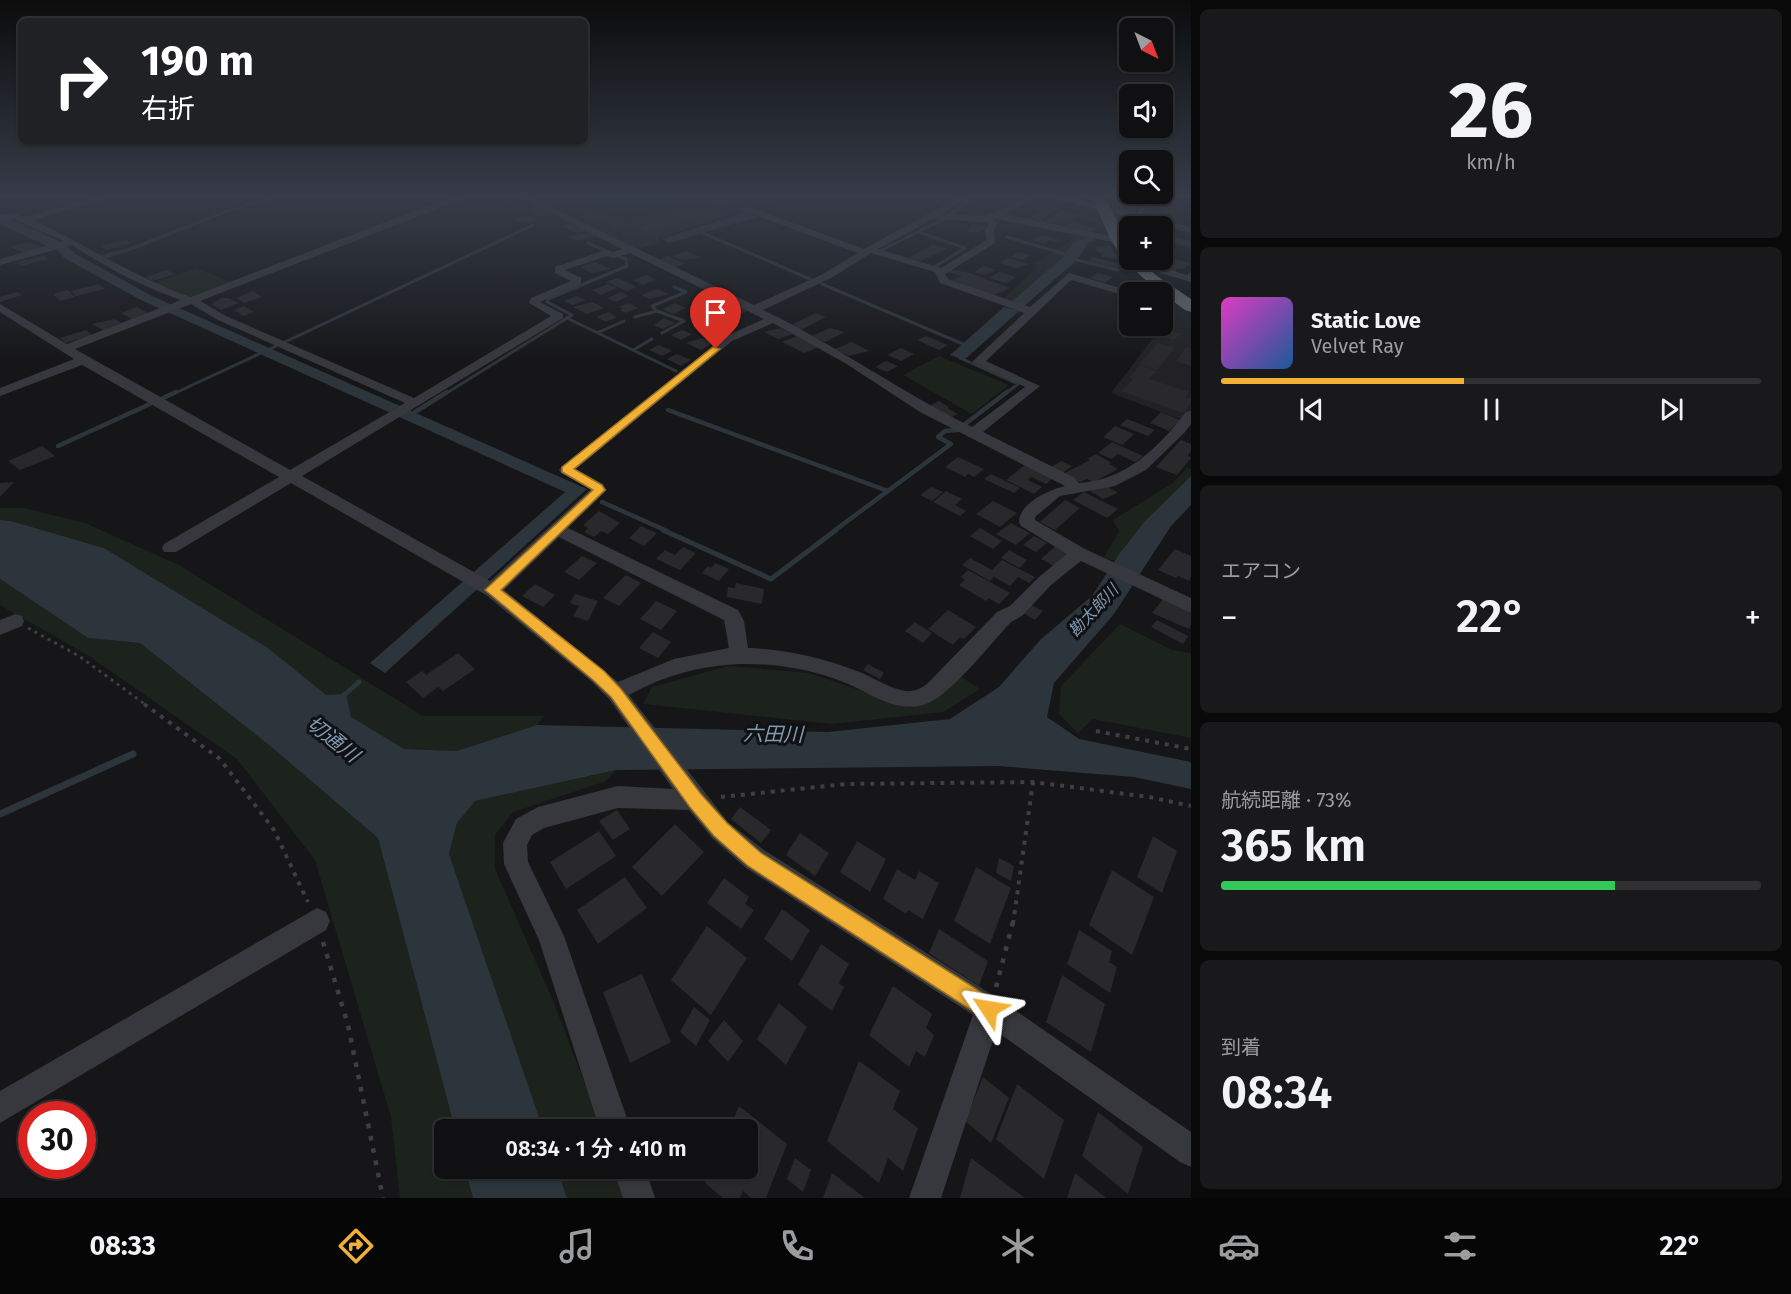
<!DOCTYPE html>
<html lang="ja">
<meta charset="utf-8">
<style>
body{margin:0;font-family:"Fira Sans","Noto Sans JP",sans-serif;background:#19191b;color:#f1f3f6;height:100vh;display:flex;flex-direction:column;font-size:22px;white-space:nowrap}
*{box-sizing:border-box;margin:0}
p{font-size:20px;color:#9c9d9f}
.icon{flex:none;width:33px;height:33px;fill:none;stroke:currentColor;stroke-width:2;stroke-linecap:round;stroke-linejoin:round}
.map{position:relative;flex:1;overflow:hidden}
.panel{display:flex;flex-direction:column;gap:9px;padding:9px;background:#09090a;width:600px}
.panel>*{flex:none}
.guide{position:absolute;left:18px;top:18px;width:570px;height:126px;border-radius:9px;box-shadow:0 2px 4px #0004,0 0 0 2px #303032;background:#202124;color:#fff;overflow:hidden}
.needle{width:39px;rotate:138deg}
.buttons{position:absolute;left:1119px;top:18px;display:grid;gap:12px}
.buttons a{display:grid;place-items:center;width:54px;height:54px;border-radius:9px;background:#101012;box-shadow:0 2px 4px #0004,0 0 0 2px #303032;font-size:30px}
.speed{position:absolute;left:18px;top:1101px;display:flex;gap:12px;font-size:30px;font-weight:700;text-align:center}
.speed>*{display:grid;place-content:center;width:78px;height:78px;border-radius:50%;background:#101012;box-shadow:0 2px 4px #0004,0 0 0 2px #303032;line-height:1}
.speed .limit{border:9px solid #d22;background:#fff;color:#111}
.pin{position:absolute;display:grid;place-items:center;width:51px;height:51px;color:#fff;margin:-62px -26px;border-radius:50% 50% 50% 0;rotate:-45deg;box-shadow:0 0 6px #0007}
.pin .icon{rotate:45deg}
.me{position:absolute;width:66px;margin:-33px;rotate:303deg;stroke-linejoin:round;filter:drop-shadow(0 0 4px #0008)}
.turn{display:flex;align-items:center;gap:21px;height:126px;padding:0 24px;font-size:27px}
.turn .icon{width:78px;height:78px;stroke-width:2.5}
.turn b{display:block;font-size:42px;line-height:51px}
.big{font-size:45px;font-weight:600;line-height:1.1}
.panel .card{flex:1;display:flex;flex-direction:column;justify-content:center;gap:9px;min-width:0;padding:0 21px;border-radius:9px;background:#19191b}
.panel .dial{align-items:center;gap:0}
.dial b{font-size:78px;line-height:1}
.song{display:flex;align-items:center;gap:18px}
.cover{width:72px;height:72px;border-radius:9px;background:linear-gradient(135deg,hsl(310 70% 55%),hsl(210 70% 35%))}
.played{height:6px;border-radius:3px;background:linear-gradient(90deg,#f2b134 45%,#303032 45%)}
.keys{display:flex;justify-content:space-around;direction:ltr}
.heat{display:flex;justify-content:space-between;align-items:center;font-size:33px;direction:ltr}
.charge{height:9px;border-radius:4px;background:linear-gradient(90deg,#34c759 73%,#303032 0)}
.trip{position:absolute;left:434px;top:1119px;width:324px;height:60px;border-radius:9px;background:#101012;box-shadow:0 2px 4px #0004,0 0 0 2px #303032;font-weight:600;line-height:60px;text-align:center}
.tab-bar{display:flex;height:96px;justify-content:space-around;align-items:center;background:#060607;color:#9c9d9f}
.tab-bar .icon{width:42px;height:42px}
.tab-bar .selected{color:#f2b134}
.tab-bar b{font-size:27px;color:#f1f3f6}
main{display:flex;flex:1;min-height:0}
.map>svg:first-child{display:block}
.built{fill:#222225}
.green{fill:#1c231d}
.water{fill:#2c353c}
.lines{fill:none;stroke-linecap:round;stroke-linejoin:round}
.stream-far3{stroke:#2c353c;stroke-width:3}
.stream-far2{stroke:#2c353c;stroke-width:4.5}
.stream-far1{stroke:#2c353c;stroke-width:5}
.stream{stroke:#2c353c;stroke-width:7}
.building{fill:#29292c}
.path-far2{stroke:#3d3f44;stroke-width:3;stroke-dasharray:3 4.5;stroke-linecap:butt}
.path-far1{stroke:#3d3f44;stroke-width:4;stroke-dasharray:4 6;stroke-linecap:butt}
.path{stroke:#3d3f44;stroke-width:4.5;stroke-dasharray:4.5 8;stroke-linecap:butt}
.minor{fill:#37383d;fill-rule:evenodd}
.major{fill:#53555c;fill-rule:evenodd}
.highway{fill:#63666e;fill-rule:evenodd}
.route{fill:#f2b134;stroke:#9d7322;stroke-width:1.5}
.labels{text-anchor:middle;stroke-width:6;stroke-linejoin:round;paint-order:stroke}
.water-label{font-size:16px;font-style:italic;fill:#7f9bb3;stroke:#111113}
.near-water-label{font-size:20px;font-style:italic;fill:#7f9bb3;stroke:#111113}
</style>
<main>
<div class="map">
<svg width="1191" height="1198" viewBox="0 0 1191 1198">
<rect width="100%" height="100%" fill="#161618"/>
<path class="built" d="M560,196H789L659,238L661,242L638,249L542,203Z
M1174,301L1191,313V423L1111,393L1154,337L1134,330L1139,326H1162L1163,306Z"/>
<path class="green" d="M570,196H709L627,224L566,198Z
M562,208L582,211L581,217C592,222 597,217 612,224L610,228L628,235V238L619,240L556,210Z
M1068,230L1093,236L1074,242L1062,258L1010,303L1001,301L1035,269V263L1074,238Z
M196,268L232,282L190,298L155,283Z
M939,356L1009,385L972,414L903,375Z
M1187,468L1191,469V476L1145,521L1115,561L1104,558L1119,531L1113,520L1173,483Z
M0,508H24L85,523L179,565L423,716H544L537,725L457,751L404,749L350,717L268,648L104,548L11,521L0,520Z
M0,579L88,638L140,643L269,745L378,838L455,1129L444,1130V1168L465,1169L473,1198H400L391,1117L315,860L237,759L86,654L0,605Z
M1120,624L1172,650L1191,653V738L1093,719L1078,733L1059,714L1061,686Z
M728,666L809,673L912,708L960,676L980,689L943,712L832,724L643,704L652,687Z
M616,770L606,781L513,812L495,835V869L554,1003L602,1129H543L449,854L457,823L474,801Z
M557,1169H618L629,1198H567Z"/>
<path class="water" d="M275,196H284L228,212L133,250L106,258L102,255L128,248L227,210Z
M746,212L757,217L669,243L662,239Z
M0,214L61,242L59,244L67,247L76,254L152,296L587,489L385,673L370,663L565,492L141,300L64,258L54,246H47L0,224Z
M1084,236L1093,237L1096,241L1088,243L1077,260L1023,307L1010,303L1062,258L1074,242L1084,239Z
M1004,307L1019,311L964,360L950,355Z
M1191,476V505L1171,526L1114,614L1054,683L1047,717L1079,739L1191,762V789L1134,777L999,766L616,770L475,801L457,823L449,854L543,1129H455L378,838L269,745L140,643L88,638L0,579V520L11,521L104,548L268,648L326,695L346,694L351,717L404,749L457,751L537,725L828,732L950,719L999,687L1041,639L1092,596L1120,553L1145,521Z
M465,1169H557L567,1198H473Z"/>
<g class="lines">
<path class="stream-far3" d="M1139,213L1158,196
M948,216L969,201
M918,232L965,248L936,266
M703,233L810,279
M1007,237L1065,254
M588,243L611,253
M882,250L944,219
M1077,260L1118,270
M1189,275L1191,273
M822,284L963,344
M635,317L657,311
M567,318L676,371
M599,332L624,321
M662,333L684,321L657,311L652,306L686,292L674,287
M285,342L533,225
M633,350L652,339
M960,358L1018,384L1005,394
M173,394L276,346
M445,394L572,315L547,302L548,299L627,266L626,259L620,257"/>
<path class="stream-far2" d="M163,398L176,392
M668,410L888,491
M415,412L447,392
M965,424L1007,392
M58,446L150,404
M602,502L667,531
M834,531L951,444L938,437L945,431L957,430"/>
<path class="stream-far1" d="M663,530L771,579L836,530
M342,697L359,682"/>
<path class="stream" d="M0,814L133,754"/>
</g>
<path class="building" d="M732,196H741L737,198L744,200L729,206L734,207H725L705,213L713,216L707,218L700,215L676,224L681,225L677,227L671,225L649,233L637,228Z
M1130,197L1144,201L1132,210L1119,205Z
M1046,204L1060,207L1041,221L1032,218H1034L1031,217L1033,215H1031L1045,211L1037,209Z
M538,206L549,212L538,215L525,208Z
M1061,210L1098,219L1096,222L1075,217L1066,224L1044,222Z
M527,215L540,220L523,224L513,219Z
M1071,221L1082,224L1080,225L1098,229L1088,232L1065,226Z
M570,223L586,230L577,233L561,226Z
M973,224L986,227L977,233L966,231Z
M590,233L596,236L577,241L567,236Z
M1042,235L1061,240L1057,242L1049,240L1044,243L1032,240Z
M1162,235L1191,241V247L1162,241Z
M126,240L132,243L107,250L100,246Z
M28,242L45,249L27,254L10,247Z
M933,244L948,249L920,261L909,258Z
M1104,245L1110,246L1119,259L1102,257L1101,254L1104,253L1097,252L1095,246L1104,247Z
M686,251L701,258L682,260L672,256Z
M1018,252L1031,255L1023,260L1010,257Z
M44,256L48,259L22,266L17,262Z
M668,256L685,264L675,267L658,260Z
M1093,257L1122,264L1118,268L1089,261Z
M1008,258L1030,264L1016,268L999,263Z
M1173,259L1191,263V264L1182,269L1177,268L1176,272L1158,267Z
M595,262L611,269L592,273L580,267Z
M984,266L995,270L986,275L974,272Z
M950,269L970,273L1010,288L992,296L952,280L962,276L946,272Z
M167,270L175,274L153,281L145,277Z
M999,272L1016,277L1006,283L989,278Z
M1098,273L1113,277L1105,283L1090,278Z
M646,275L656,280L643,285L633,280Z
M617,278L637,287L627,291L606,282Z
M99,284L104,289L76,296L71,291Z
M608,284L617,288L601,295L592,290Z
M657,289L669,294L649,299L641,295Z
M67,290L75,297L60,301L53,294Z
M253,291L262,297L244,303L236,298Z
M17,292L22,295L0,302V297Z
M621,292L629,296L616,302L607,298Z
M577,296L586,300L573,305L564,301Z
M222,298H229L239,303L221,310L211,304Z
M592,302L604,308L587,314L573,307Z
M629,303L638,308L626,313L620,310L622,309L619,307Z
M675,303L686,308L673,314L662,309Z
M733,303L748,311L739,314L725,307Z
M244,306L254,312L243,316L234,310Z
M137,307L148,313L132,319L121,313Z
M711,308L720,312L706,318L697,314Z
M608,312L617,317L606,322L596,317Z
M816,313L826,317L801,330L791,325Z
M664,318L675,323L663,329L654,325Z
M114,319L122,323L103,330L92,324Z
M1160,327L1181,334L1173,340L1152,333Z
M780,328L793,334L778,339L764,332Z
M830,328L845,332L825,342L812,336Z
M86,330L92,335L66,343L60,338Z
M682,330L692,334L681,340L671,335Z
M797,336L819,347L804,353L782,342Z
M926,336L948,345L939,350L917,340Z
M702,338L713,343L701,350L686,343Z
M852,342L869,351L849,356L835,349Z
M1158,343L1175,348L1157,370L1139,364Z
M659,345L672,351L662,356L649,350Z
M1187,346L1191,348V366L1176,361Z
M901,348L914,354L901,361L887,355Z
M677,354L691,360L681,366L667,359Z
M886,361L898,366L887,372L875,367Z
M1140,365L1157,371L1149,379L1189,392L1185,397L1191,399V403L1183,413L1121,391L1133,379L1129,377Z
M939,401L949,407L947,408L958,414L952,417L929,406Z
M1161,412L1180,420L1169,431L1150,423Z
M1127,419L1155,430L1148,436L1120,425Z
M1115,426L1134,434L1122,445L1103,437Z
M1181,440L1191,444V451L1188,455L1191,458L1177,475L1156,467Z
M1112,442L1143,456L1135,462L1118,454L1112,459L1098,453Z
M42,446L55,456L20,470L8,461Z
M1096,454L1112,463L1109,464L1118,469L1094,482L1087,479L1080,482L1065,473L1090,460L1087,459Z
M958,457L984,469L974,477L968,474L965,477L945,467Z
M1061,461L1072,466L1061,474L1050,468Z
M1025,465L1053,478L1046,484L1031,477L1028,480L1042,487L1034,494L1006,480Z
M991,474L1020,488L1014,493L984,479Z
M14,482L0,497V483Z
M1105,485L1118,493L1103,499L1090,491Z
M931,487L943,492L932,501L920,495Z
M946,491L962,499L955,505L966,511L960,516L933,502Z
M1084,492L1118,509L1107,518L1073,500Z
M1065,500L1080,508L1055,530L1040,522Z
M993,501L1017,513L1000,527L976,514Z
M599,511L620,523L608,534L601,531L594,537L584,532L588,528L583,525Z
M1011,523L1030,533L1016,545L996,534Z
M641,526L657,533L644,546L629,538Z
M980,528L1002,541L993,549L970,536Z
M1034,536L1047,543L1036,552L1023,545Z
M1057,545L1071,552L1056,567L1041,559Z
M683,547L696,553L680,570L656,559L665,550L675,555Z
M1175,549L1191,556V577L1189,581L1178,576L1176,578L1158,570Z
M1009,550L1027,560L1020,568L1001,558Z
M582,556L597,563L579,580L564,572Z
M970,558L992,570L1002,560L1035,577L1029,583L1018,577L1010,586L994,577L990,581L962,565Z
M715,563L729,569L719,581L702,573L708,566L711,568Z
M968,570L1010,593L999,604L988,598L986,601L959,585L965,580L961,577Z
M626,575L641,583L619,606L603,598Z
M736,583L764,589L762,604L727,597L728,587L735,588Z
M535,584L555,595L543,607L522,596Z
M575,594L598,601L588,621L573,616L579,606L570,603Z
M1163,599L1191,613V625L1189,629L1152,613Z
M656,601L677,611L661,630L640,619Z
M1031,605L1043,611L1035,620L1023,613Z
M948,610L976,627L964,639L960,637L953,645L928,629Z
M1157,620L1188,636L1183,644L1151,627Z
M915,622L932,633L923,643L905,631Z
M653,632L671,642L658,658L639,648Z
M458,653L475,669L443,691L438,687L423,698L406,682L422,671L426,675Z
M868,664L884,673L880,679L863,670Z
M740,807L771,830L761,843L731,819Z
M617,810L630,829L613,840L599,821Z
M675,824L704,852L662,896L632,867Z
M599,831L616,856L566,889L550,862Z
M800,833L829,853L815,876L786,855Z
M1153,836L1177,851L1162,893L1137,877Z
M857,841L886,859L870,892L840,872Z
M999,858L1014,866L1011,881L996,873Z
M976,867L1011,888L990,944L954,921Z
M897,869L915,880L919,871L939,883L923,919L908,910L906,914L883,899Z
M1112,870L1154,897L1132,955L1089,925Z
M625,877L647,908L598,944L577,910Z
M724,878L749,897L745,904L754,910L741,929L707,903Z
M782,909L810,930L792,961L764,939Z
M707,926L747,958L711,1015L671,980Z
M939,929L988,961L979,986L929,953Z
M1079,930L1112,951L1109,962L1117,967L1110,993L1067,964Z
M821,944L849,964L839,983L844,987L832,1011L798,985Z
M642,974L671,1042L630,1063L603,992Z
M1062,975L1105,1004L1091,1052L1046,1022Z
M893,986L932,1014L926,1028L934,1035L925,1057L916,1051L909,1067L869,1035Z
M779,1003L807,1027L786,1065L757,1039Z
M694,1007L710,1020L696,1046L680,1032Z
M724,1020L743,1041L728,1062L708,1041Z
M859,1061L900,1091L893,1109L918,1128L903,1171L888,1158L879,1183L827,1141Z
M983,1077L1009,1098L991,1143L965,1121Z
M1017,1084L1064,1120L1044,1179L996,1139Z
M739,1106L787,1144L766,1198H751L743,1191L740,1198H723L705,1183L711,1168H747V1130H729Z
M1098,1112L1143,1147L1128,1194L1082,1156Z
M795,1158L811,1170L803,1192L787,1179Z
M971,1158L1025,1198H960Z
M832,1173L865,1198H823Z
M1075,1173L1106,1198H1067Z"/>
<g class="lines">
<path class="path-far2" d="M28,628L79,656L146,705"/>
<path class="path-far1" d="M144,704L220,759L274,830L308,902
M1096,731L1191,749
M721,797L846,784L1033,782L1149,797L1191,806
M1013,924L1033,782"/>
<path class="path" d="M323,942L348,1025L383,1198
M996,987L1013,922"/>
<path class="minor" d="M99,196H114L33,220C86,245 136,278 191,297L435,203L457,196H471L200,301L226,316L414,398L551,316L529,303L531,298L571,281L555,273V267L603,251L613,252L622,249L517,196H528L754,305L823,274L858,253L744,211L743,209L747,206L864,249L961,196H972L941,214L985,216L1029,196H1041L1004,214L1121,238V242L1118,243L996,219H993L998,223L994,230L995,243L945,274L948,279L1030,307L1069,273L1134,292H1130V297L1071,280L986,361L1040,386L983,432L1075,478L1079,483C1126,480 1158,448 1186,412L1191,411V424L1185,432L1146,470L1115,486L1060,496L1035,517V520L1085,549L1191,598V613L1081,561L1051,585L1022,616L1011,622C991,643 951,695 926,704C896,715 868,691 841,681C770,655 695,658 629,695L728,822L764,850L999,999L1191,1132V1167L1180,1162L996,1031L941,1198H909L973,1015L746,868L712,838L689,810L618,808L544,828L532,835L527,845L528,862L564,936L631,1130H600L539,940L504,864L503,843L516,819L538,807L618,786L673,789L609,699L592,682L486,595L291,483L176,552H164L162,548L164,544L279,477L82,365L0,396V388L74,359L0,312V304L67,344L181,300C143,287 105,267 72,245L0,265V259L64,241L13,219L0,222V216L13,213L25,217ZM933,219L983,222L989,224L985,230L987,240L941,268L878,249ZM630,253L764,319L724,337L561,467L559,470L561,473L591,489L490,581L302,476L563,318V314L540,302L581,284V278L565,270L607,256L614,258ZM871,253L935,272L940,283L1024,313L972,362L1025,387L972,427C900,392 835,344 763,310L831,278ZM191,304L218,320L405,403L290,470L75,349ZM773,323L845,363L920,412L1065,486C1049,490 1019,503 1019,522L1021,526L1067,554L1039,577L1010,606L997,612L927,684C920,689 914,692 905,691C888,688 873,677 857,671C823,658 785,649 748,648L744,621L738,610L568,528L607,490L603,484L576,469L732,341ZM559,537L724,620L729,648L674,659L618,682L504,590Z
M1101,206L1191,227V233L1101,210Z
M1135,260L1191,276V282L1132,265L1130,263Z
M1175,294L1179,295V299L1162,302V296Z
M15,614L22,616L24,621L22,626L0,635V620Z
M317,908L326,912L330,921L326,930L0,1123V1091Z
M613,1168H645L655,1198H623Z"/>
<path class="major" d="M1044,196H1065L1109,208L1104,211Z"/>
<path class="highway" d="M1092,196H1104L1130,246V260H1140L1157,276L1191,299V312L1185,310C1158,290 1129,271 1111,240C1104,226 1098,211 1092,196Z"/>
</g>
<linearGradient id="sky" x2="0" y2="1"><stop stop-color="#0c0c0d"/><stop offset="0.54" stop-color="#363c48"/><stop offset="1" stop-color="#363c48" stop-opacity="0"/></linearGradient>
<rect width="1191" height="364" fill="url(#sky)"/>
<path class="route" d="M713,347L720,349L574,469L602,485L605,490L501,590L604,671L621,689L701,794L727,823L761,853L997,1002L1000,1009L997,1017L989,1020L982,1017L748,866L714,836L689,806L611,697L593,680L485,590L593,490L562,472V467Z"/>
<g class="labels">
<g class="water-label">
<text transform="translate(1093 610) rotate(-47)" y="6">勘太郎川</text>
</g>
<g class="near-water-label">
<text transform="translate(773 734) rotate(1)" y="7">六田川</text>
<text transform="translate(333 739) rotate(38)" y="7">切通川</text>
</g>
</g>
</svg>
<div class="buttons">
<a><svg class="needle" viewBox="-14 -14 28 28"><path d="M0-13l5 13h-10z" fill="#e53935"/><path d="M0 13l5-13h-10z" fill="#9c9d9f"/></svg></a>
<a><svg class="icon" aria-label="sound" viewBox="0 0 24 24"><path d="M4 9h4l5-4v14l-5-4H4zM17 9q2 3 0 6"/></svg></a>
<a><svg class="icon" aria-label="search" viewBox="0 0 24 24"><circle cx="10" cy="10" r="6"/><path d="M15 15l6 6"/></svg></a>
<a>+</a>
<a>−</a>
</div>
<div class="speed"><div class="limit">30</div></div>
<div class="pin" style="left:716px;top:349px;background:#d93025"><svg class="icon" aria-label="arrive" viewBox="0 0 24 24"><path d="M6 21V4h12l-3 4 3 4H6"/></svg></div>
<svg class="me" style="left:989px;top:1009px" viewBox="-20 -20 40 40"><path d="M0-17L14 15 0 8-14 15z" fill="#f2b134" stroke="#fff" stroke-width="4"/></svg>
<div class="trip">08:34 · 1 分 · 410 m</div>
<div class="guide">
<div class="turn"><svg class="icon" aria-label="right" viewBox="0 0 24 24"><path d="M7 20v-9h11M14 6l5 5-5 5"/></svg><div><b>190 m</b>右折</div></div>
</div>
</div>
<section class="panel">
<div class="card dial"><b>26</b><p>km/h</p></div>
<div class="card">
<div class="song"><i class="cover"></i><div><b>Static Love</b><p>Velvet Ray</p></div></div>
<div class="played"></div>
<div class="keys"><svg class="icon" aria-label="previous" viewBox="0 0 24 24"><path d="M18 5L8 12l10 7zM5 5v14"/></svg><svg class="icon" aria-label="pause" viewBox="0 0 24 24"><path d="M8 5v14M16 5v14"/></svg><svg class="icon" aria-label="next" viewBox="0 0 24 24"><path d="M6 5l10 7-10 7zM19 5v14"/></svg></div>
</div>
<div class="card"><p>エアコン</p>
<div class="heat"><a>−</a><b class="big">22°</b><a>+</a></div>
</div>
<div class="card"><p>航続距離 · 73%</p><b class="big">365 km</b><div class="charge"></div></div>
<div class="card"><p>到着</p><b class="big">08:34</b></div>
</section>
</main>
<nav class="tab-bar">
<b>08:33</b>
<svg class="icon selected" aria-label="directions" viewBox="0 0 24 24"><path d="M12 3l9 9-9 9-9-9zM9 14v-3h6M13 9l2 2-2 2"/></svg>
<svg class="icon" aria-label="music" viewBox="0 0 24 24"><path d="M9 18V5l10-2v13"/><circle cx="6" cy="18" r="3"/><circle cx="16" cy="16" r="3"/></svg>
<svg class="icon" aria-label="phone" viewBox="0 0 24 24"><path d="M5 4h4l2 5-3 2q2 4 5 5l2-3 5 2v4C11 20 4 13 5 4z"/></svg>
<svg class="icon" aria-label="climate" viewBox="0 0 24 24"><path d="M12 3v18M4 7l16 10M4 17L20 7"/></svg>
<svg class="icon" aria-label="car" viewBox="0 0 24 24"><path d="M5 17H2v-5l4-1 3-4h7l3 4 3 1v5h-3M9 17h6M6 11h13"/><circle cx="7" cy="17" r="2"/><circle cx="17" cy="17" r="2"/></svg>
<svg class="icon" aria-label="filters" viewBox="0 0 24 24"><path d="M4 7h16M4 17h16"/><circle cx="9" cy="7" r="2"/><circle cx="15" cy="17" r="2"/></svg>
<b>22°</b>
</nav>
